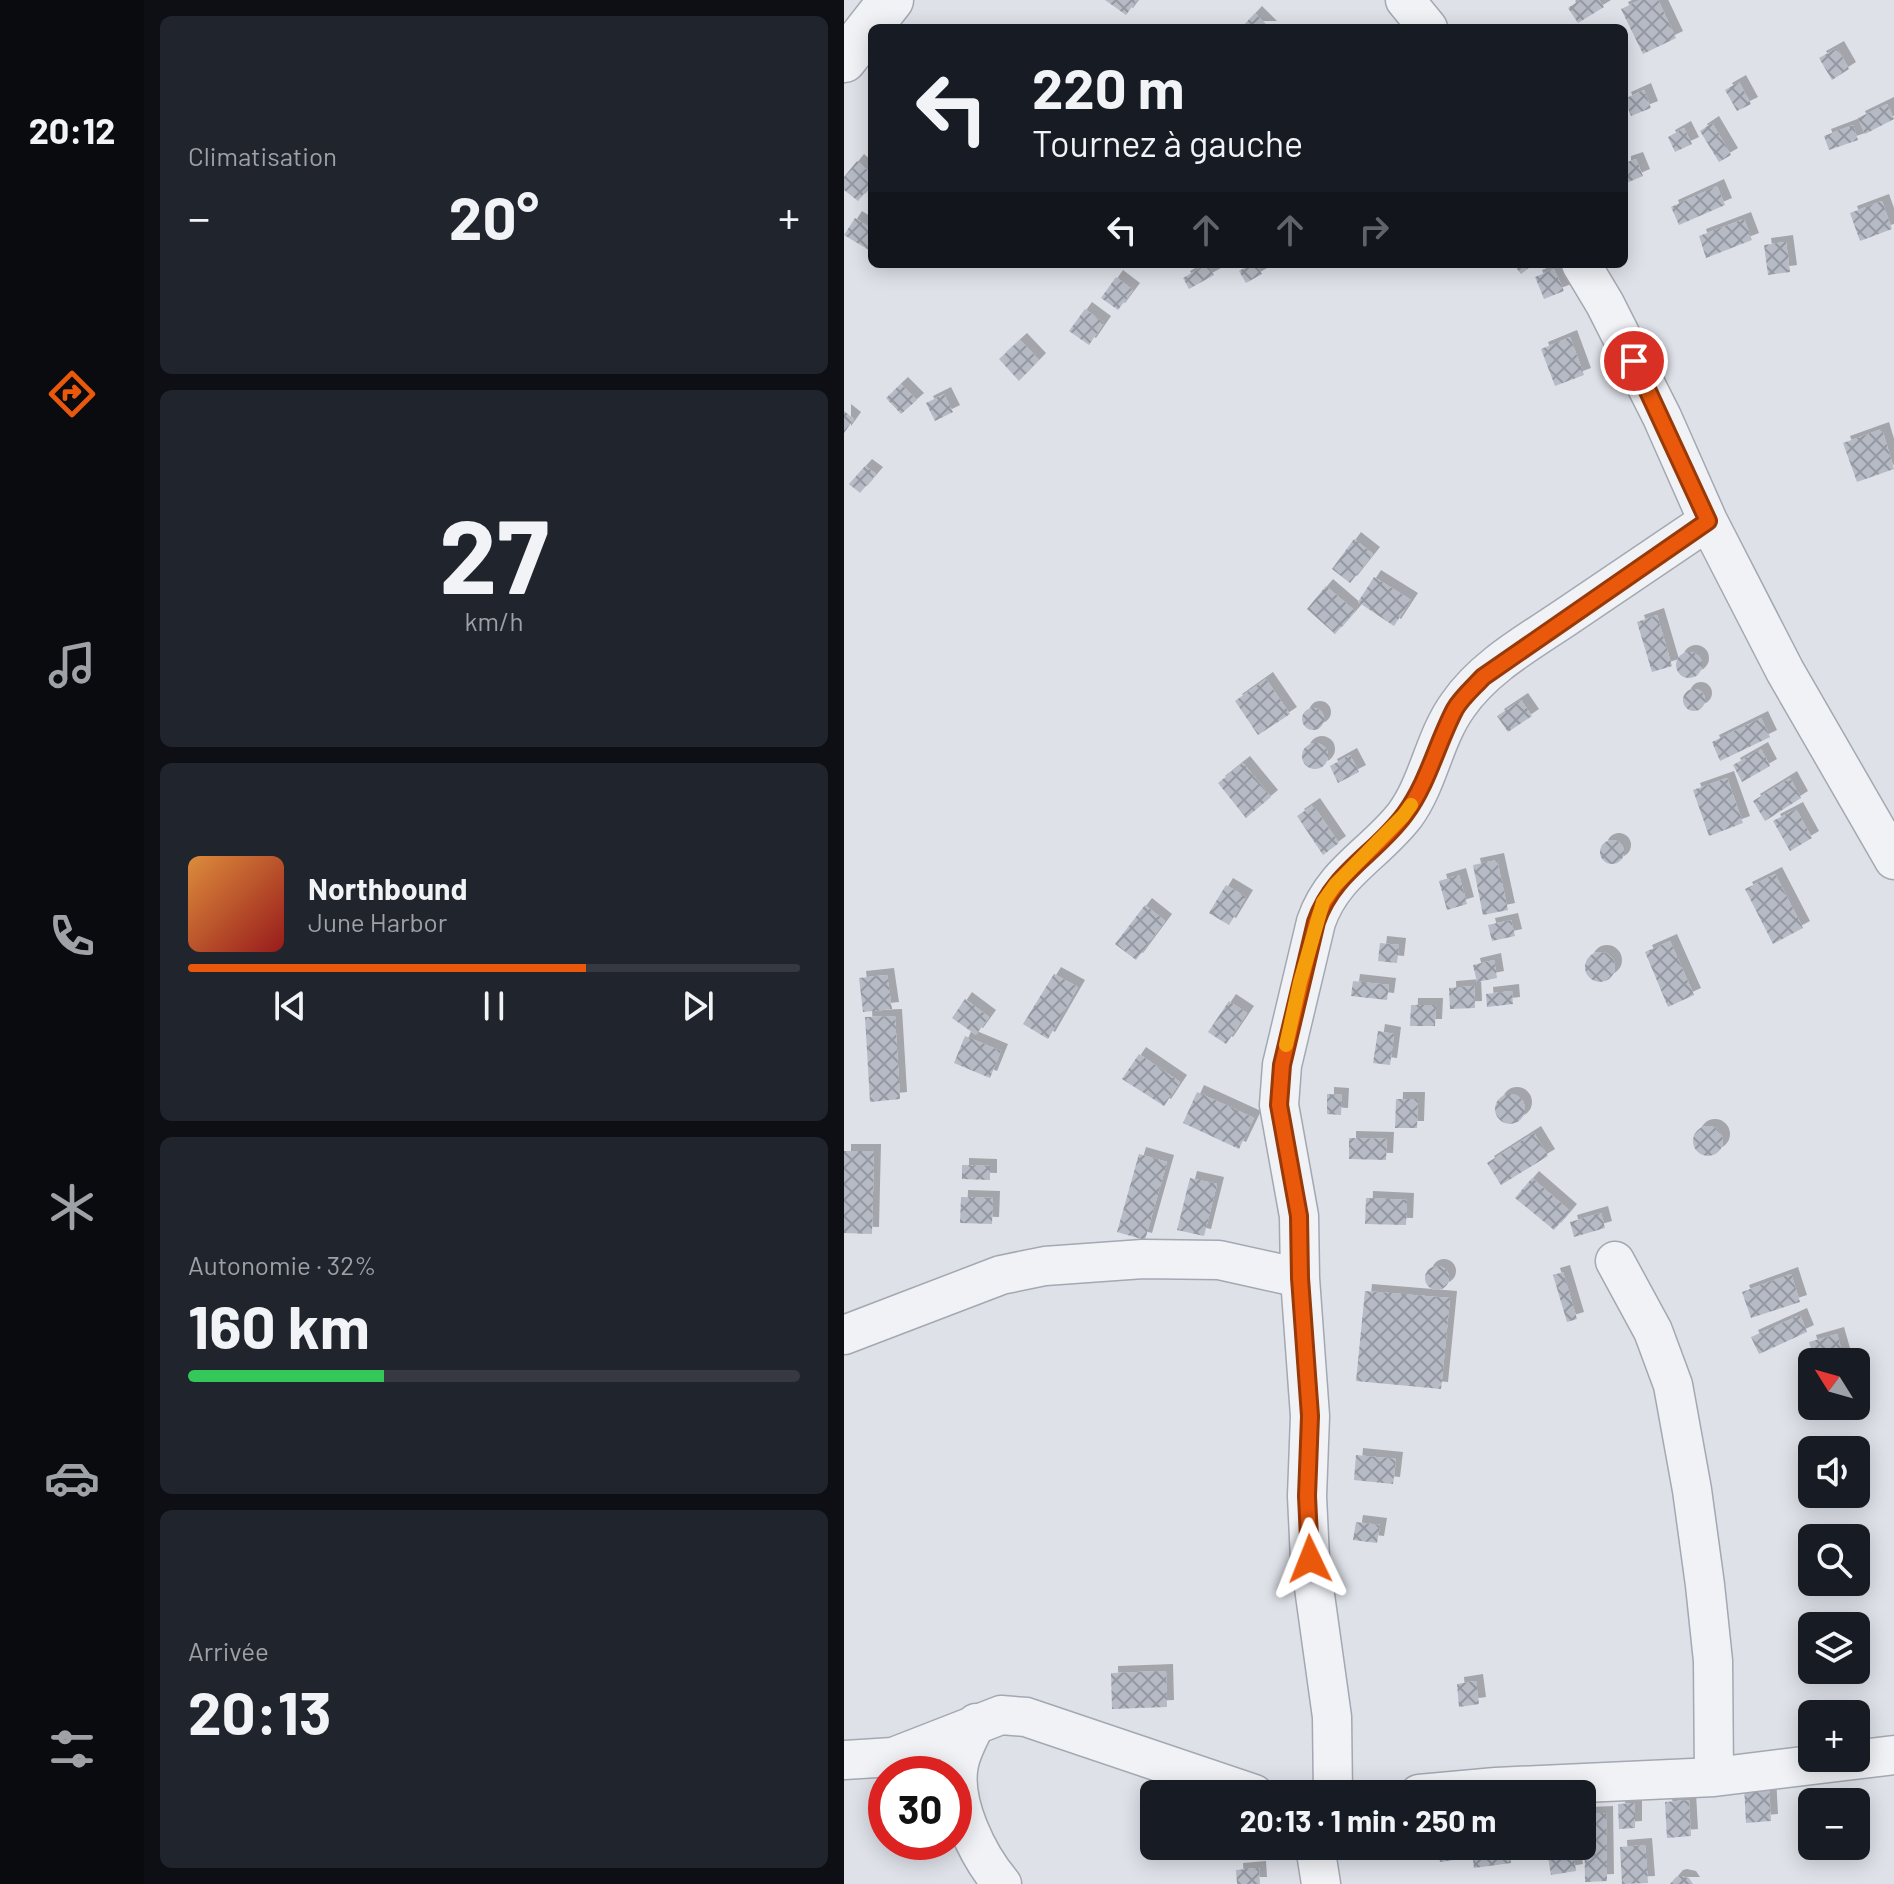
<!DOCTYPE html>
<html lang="fr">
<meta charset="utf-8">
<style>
body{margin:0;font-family:Barlow,sans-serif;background:#20242c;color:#f1f3f6;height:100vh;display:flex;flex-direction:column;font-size:30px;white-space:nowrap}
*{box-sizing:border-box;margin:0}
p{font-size:26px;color:#9ea1a6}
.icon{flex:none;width:44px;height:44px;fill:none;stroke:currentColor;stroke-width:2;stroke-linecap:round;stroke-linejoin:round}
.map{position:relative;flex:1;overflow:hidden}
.details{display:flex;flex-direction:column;gap:16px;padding:16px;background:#0d0f14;width:700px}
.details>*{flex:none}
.top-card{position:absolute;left:24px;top:24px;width:760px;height:244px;border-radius:12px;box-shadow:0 4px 20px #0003;background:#171b24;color:#f1f3f6;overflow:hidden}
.needle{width:52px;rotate:307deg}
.tools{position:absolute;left:954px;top:1348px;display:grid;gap:16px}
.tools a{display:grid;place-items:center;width:72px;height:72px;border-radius:12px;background:#171b24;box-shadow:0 4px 20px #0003;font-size:40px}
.speed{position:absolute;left:24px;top:1756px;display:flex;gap:16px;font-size:40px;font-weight:700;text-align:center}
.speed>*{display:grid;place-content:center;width:104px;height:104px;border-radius:50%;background:#171b24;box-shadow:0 4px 20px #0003;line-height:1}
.speed .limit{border:12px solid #d22;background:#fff;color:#111}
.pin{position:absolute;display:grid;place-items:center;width:68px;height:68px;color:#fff;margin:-34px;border:4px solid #fff;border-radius:50%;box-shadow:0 2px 8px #0007}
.me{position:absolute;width:88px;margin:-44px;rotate:358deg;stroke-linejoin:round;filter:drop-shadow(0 0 6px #0008)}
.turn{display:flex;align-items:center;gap:28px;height:168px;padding:0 32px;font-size:36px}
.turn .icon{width:104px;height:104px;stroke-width:2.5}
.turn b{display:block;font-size:56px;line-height:68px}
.lanes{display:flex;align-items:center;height:76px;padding:0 32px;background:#0003;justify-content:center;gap:40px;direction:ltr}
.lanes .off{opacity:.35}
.big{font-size:60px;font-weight:700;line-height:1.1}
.details .widget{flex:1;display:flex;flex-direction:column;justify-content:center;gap:12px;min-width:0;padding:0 28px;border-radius:12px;background:#20242c}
.details .dial{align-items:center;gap:0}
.dial b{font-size:104px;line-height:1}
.song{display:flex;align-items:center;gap:24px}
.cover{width:96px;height:96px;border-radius:12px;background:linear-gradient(135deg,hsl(30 70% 55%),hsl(0 70% 35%))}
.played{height:8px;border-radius:4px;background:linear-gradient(90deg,#ea580c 65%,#363941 65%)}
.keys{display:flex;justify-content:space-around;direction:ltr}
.heat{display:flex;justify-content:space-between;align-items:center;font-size:44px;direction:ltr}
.charge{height:12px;border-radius:6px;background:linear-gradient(90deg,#34c759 32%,#363941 0)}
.trip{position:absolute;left:296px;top:1780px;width:456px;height:80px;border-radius:12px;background:#171b24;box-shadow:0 4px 20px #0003;font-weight:700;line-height:80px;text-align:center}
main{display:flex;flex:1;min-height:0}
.tabs{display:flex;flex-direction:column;width:144px;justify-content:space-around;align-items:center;background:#090b0e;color:#9ea1a6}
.tabs .icon{width:56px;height:56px}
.tabs .active{color:#ea580c}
.tabs b{font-size:36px;color:#f1f3f6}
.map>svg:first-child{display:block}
.building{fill:url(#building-cross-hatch);filter:url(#shadow)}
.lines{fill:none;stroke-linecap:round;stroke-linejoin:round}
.minor-casing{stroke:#a3a8b2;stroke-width:41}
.tertiary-casing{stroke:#a3a8b2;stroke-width:47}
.minor{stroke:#f1f2f6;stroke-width:38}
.tertiary{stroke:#f1f2f6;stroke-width:44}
.route-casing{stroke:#983908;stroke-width:20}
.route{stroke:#ea580c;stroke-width:14}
.slow{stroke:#f59e0b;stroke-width:14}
</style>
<main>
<nav class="tabs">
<b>20:12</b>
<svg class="icon active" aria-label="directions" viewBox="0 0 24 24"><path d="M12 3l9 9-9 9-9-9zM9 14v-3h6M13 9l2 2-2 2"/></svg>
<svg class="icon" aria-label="music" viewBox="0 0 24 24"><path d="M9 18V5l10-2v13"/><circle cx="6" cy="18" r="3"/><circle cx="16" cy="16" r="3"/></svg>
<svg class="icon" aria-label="phone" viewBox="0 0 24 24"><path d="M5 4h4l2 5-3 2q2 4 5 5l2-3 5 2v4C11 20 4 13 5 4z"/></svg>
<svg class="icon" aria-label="climate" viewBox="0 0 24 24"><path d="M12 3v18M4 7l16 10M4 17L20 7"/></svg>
<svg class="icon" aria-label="car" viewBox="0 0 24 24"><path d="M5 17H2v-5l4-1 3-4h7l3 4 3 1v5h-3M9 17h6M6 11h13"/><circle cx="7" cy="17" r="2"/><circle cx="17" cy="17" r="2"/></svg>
<svg class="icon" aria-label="filters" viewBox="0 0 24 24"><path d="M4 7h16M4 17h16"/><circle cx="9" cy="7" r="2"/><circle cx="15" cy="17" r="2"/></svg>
</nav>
<section class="details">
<div class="widget"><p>Climatisation</p>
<div class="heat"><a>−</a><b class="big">20°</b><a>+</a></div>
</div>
<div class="widget dial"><b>27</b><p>km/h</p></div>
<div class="widget">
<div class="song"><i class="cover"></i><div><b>Northbound</b><p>June Harbor</p></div></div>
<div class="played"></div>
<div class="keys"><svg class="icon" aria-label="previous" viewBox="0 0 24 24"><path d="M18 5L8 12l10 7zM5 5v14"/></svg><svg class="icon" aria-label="pause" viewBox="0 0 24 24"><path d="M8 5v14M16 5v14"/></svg><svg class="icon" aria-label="next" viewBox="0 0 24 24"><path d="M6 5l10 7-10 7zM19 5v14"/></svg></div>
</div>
<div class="widget"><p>Autonomie · 32%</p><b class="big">160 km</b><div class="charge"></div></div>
<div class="widget"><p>Arrivée</p><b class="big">20:13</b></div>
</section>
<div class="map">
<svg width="1050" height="1884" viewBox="0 0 1050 1884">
<defs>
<pattern id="building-cross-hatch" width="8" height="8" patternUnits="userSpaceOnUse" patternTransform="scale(2)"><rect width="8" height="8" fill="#b5bac5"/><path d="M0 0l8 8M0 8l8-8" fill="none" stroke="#9398a1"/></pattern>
<filter id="shadow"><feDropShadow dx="7" dy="-7" stdDeviation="0" flood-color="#0004"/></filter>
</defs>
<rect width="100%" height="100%" fill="#dee1e8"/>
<path class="building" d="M261,0H293L282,15Z
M736,0H755L760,7L734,23L724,8Z
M796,0H814L832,38L799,54L777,9Z
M411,13L426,28H397Z
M993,48L1005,69L988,80L975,58Z
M895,82L907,104L893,111L881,90Z
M800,90L807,108L787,116L780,99Z
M1043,104L1050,119L1021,134L1014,118Z
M868,123L887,155L875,162L856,131Z
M1009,125L1014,140L985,150L980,136Z
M840,128L848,144L831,152L824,137Z
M792,159L799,176L780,184V163Z
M13,161L28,174V184L14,201L0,190V177Z
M873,186L881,205L835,225L827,207Z
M1038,201L1048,229L1016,241L1006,213Z
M11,218L28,229V252L0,235Z
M900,219L908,240L862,258L855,236Z
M942,242L946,272L924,275L920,245Z
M363,264L370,275L345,289L339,278Z
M407,264H412L418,274L402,283L395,271Z
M669,264H690L677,274Z
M710,269L720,291L700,299L691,277Z
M272,277L289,290L274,310L257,298Z
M241,309L260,323L245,345L225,331Z
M726,337L740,375L711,386L697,349Z
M176,340L195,360L175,381L155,359Z
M57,384L73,400L57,414L42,398Z
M100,394L109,412L91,421L82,403Z
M0,411L10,419L0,433Z
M1038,429L1050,469L1013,482L999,443Z
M21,466L32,474L16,493L5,484Z
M510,539L529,554L506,583L488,569Z
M530,577L567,600L550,626L514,602Z
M482,586L511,611L491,634L463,609Z
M813,615L828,666L808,672L793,622Z
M832 665a13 13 0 1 1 26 0a13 13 0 1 1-26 0Z
M422,679L446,714L414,735L391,701Z
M839 700a11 11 0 1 1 22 0a11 11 0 1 1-22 0Z
M677,700L688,716L664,732L653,716Z
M458 719a11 11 0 1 1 22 0a11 11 0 1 1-22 0Z
M917,718L926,737L876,761L868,742Z
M458 756a13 13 0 1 1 26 0a13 13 0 1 1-26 0Z
M917,749L926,766L898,782L889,765Z
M506,755L515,772L494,783L486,766Z
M399,763L427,797L402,818L374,783Z
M883,778L899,823L865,836L849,790Z
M946,778L957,798L921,821L909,801Z
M469,805L495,843L479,855L453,816Z
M952,809L968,838L946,851L929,821Z
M756 852a12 12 0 1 1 24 0a12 12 0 1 1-24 0Z
M653,860L664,910L639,915L629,865Z
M931,874L959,928L929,944L901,889Z
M615,875L623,904L603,910L595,881Z
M382,885L402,897L385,925L365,913Z
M301,905L321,921L292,960L271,944Z
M667,920L671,936L648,941L644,925Z
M826,941L850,995L824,1007L801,952Z
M536,943L555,945L553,963L534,961Z
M741 967a15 15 0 1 1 30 0a15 15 0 1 1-30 0Z
M650,960L653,978L633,982L629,965Z
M210,974L234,987L204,1039L179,1024Z
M43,975L48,1009L19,1012L15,978Z
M509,981L545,985L543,1000L507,996Z
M630,986L631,1008L606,1009L605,988Z
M668,991L669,1004L643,1007L642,994Z
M121,999L145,1017L132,1035L108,1018Z
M385,1001L403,1013L382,1044L364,1032Z
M567,1005H592L591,1026H566Z
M51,1016L56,1099L26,1102L21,1017Z
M534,1031L550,1034L546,1065L529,1063Z
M121,1036L157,1051L146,1078L110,1063Z
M295,1054L336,1082L320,1106L278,1079Z
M353,1092L410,1118L395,1149L339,1123Z
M651 1109a15 15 0 1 1 30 0a15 15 0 1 1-30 0Z
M483,1094L498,1095L497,1115L483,1114Z
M552,1099H574L573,1128H551Z
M849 1141a15 15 0 1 1 30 0a15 15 0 1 1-30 0Z
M690,1133L704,1156L657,1185L643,1163Z
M505,1138L543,1139L542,1160L505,1159Z
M0,1151H30L28,1234L0,1233Z
M295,1154L323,1162L301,1240L273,1232Z
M118,1165L146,1166V1180L118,1179Z
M346,1178L373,1184L360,1236L333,1230Z
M688,1178L726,1211L710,1230L671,1198Z
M117,1197L149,1198L148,1224L116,1223Z
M522,1198L563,1200L562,1225L521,1224Z
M757,1213L761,1228L730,1237L726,1222Z
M581 1278a12 12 0 1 1 24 0a12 12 0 1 1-24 0Z
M719,1272L733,1319L723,1322L709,1275Z
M947,1274L956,1302L907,1318L898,1292Z
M521,1291L606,1298L597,1389L512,1381Z
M956,1315L963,1332L915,1354L907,1337Z
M993,1334L1001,1362H971L965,1342Z
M512,1455L552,1459L549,1484L510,1480Z
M512,1522L536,1525L533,1543L509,1540Z
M322,1671L323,1707L268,1709L267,1673Z
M632,1681L635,1704L615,1707L613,1684Z
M925,1784L927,1821L902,1823L900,1785Z
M845,1800L847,1836L823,1838L821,1802Z
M791,1803V1828L775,1829L774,1804Z
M762,1813L763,1881L741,1882L740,1814Z
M801,1845L804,1883L778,1884L776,1847Z
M593,1846H615L617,1859L596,1862Z
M627,1846H665L667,1863L630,1868Z
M729,1852L732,1871L707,1875L704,1857Z
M415,1868L416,1884H393L392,1870Z
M836,1876L845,1878L849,1884H826L832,1877Z"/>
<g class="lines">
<g class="minor-casing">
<path id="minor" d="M561,0L584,28
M737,264L761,304L818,417L864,521L941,671L1050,860
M771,1261L809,1331L829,1385L848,1490L861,1585L869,1661L870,1777
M0,1335L157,1275L201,1266L299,1259L375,1260L456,1278
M132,1723C126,1736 118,1749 115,1764C107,1802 134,1856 158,1884
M0,1760L49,1757L157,1715L182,1717L410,1794
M489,1794L488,1717L466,1559L463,1496L466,1416L456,1278L455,1216L435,1105L438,1065L472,922C489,872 531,854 561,815C585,782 590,738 614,705C640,667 685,642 722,617C770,585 817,553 864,521
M575,1794L652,1787L870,1777L1050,1755
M471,1846L477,1884"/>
</g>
<g class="tertiary-casing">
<path id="tertiary" d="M0,60L47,0"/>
</g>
<use href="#minor" class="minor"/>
<use href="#tertiary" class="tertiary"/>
</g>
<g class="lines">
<g class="route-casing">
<path id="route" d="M466,1559L463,1496L466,1416L456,1278L455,1216L435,1105L438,1065L472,922C489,872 532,854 561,814C584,783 593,743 611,709C618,697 630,687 639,677L864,521L790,361"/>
</g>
<use href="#route" class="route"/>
<path class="slow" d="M442,1045L456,982L479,902L491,885L559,816L567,805"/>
</g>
</svg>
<div class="tools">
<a><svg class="needle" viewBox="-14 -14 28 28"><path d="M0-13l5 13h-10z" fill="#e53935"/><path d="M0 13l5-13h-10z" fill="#9ea1a6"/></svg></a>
<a><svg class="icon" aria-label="sound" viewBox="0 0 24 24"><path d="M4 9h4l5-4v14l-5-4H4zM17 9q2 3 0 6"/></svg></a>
<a><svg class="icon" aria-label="search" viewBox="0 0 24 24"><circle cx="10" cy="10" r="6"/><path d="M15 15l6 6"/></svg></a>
<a><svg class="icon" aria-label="layers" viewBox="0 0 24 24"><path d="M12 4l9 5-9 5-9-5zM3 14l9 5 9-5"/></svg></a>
<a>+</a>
<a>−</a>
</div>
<div class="speed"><div class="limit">30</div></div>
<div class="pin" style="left:790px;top:361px;background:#d93025"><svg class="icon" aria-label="arrive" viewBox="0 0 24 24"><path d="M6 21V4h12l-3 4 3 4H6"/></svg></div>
<svg class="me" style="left:466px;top:1559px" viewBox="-20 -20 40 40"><path d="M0-17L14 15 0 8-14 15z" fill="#ea580c" stroke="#fff" stroke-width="4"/></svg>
<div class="trip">20:13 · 1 min · 250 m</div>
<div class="top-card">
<div class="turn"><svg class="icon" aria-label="left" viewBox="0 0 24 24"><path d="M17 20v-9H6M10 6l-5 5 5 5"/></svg><div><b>220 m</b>Tournez à gauche</div></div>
<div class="lanes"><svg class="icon" aria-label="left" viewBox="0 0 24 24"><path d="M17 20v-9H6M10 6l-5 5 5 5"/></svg><svg class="icon off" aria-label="ahead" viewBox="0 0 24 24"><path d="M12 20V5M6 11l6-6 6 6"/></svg><svg class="icon off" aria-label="ahead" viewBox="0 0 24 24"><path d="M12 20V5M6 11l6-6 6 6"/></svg><svg class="icon off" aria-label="right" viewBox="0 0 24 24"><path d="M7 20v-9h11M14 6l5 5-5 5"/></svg></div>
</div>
</div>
</main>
